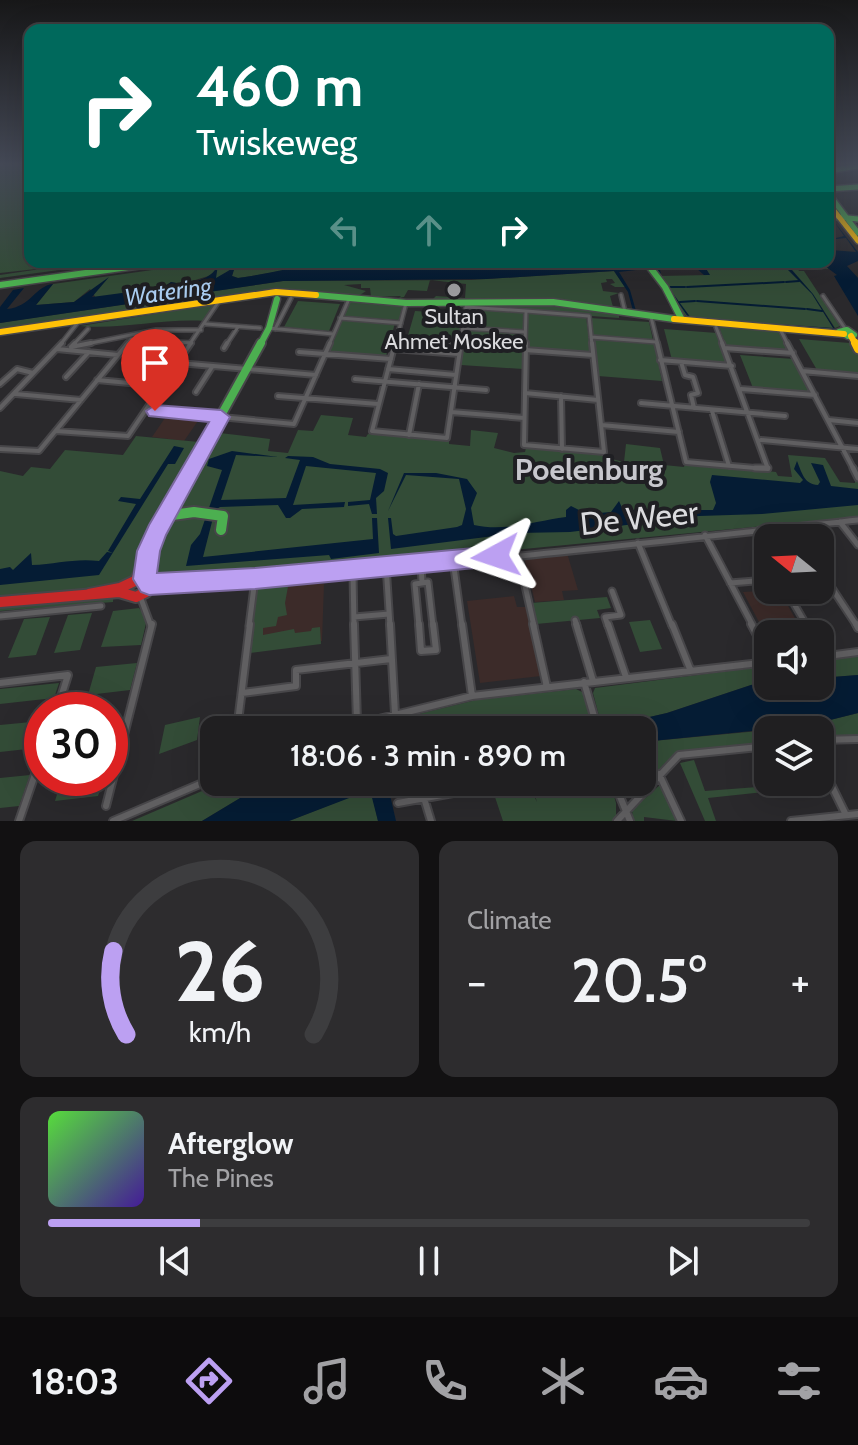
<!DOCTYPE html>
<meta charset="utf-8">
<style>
body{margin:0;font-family:Cabin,sans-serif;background:#2d2c2e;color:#f1f3f6;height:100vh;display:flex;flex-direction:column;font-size:30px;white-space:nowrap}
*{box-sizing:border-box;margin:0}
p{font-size:26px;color:#a2a2a5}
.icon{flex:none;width:44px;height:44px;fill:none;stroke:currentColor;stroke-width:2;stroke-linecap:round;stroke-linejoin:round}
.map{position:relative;height:821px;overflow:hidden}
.sheet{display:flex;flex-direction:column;gap:20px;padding:20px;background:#121112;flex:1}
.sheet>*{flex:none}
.hud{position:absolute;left:24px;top:24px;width:810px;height:244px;border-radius:16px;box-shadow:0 8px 32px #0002,0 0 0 2px #3d3d3f;background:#00695c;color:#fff;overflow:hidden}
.needle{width:52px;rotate:288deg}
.controls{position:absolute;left:754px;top:524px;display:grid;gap:16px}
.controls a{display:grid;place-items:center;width:80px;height:80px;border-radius:16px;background:#201f21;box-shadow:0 8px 32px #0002,0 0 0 2px #3d3d3f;font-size:40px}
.speed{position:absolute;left:24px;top:692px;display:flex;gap:16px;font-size:40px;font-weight:700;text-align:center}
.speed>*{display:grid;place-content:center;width:104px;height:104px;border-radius:50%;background:#201f21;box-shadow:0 8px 32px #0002,0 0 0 2px #3d3d3f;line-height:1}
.speed .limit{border:12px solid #d22;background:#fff;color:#111}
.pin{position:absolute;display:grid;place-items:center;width:68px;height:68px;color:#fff;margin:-82px -34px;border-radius:50% 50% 50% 0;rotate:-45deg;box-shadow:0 0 8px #0007}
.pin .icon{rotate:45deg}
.me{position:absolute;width:88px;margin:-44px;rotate:265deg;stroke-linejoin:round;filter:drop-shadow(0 0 6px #0008)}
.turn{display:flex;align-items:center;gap:28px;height:168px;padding:0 40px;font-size:36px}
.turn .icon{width:104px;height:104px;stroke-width:2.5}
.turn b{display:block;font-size:56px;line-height:68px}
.lanes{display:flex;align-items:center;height:76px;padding:0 40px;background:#0003;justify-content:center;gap:40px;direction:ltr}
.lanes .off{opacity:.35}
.big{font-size:60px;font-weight:600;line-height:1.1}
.sheet .card{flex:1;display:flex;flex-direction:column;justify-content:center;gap:12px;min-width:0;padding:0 28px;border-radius:16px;background:#2d2c2e}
.sheet .dial{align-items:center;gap:0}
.dial svg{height:208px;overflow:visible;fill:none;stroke:#3d3d3f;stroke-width:7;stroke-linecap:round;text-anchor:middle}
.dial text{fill:#f1f3f6;stroke:none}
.song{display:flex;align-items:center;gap:24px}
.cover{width:96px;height:96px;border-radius:12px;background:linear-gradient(135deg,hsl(110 70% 55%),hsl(260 70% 35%))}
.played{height:8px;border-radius:4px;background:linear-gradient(90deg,#bca0f2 20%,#3d3d3f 20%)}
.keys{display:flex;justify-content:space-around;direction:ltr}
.heat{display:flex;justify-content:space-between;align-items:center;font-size:44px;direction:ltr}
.sheet .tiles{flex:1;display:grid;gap:20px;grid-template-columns:1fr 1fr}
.card:last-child{grid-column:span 2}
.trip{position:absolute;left:200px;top:716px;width:456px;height:80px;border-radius:16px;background:#201f21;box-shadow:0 8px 32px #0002,0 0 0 2px #3d3d3f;font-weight:600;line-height:80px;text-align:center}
.tab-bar{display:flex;height:128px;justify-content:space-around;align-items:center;background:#0d0c0d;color:#a2a2a5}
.tab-bar .icon{width:56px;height:56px}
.tab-bar .on{color:#bca0f2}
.tab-bar b{font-size:36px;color:#f1f3f6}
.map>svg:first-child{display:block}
.industrial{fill:#3c2b29}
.green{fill:#334c37}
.water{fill:#051c34}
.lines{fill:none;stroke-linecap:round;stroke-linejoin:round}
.stream{stroke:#051c34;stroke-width:2}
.street-far3-casing{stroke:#474649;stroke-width:6}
.street-far2-casing{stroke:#474649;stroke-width:8}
.street-far1-casing{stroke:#474649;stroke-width:9}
.street-casing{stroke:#474649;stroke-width:10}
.fast-far3-casing{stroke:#474649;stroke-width:8}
.fast-far2-casing{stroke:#474649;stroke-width:9}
.fast-far1-casing{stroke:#474649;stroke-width:12}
.fast-casing{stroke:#474649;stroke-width:14}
.slow-far2-casing{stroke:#474649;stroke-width:8}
.slow-far1-casing{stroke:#474649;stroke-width:9}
.slow-casing{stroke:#474649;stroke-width:12}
.jam-far1-casing{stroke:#474649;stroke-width:12}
.jam-casing{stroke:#474649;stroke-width:14}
.street-far3{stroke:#605f61;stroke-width:3}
.street-far2{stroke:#605f61;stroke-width:4}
.street-far1{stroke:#605f61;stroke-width:5}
.street{stroke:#605f61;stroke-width:6}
.fast-far3{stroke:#4caf50;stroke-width:5}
.fast-far2{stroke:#4caf50;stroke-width:6}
.fast-far1{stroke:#4caf50;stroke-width:8}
.fast{stroke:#4caf50;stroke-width:10}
.slow-far2{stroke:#ffc107;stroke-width:5}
.slow-far1{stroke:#ffc107;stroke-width:6}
.slow{stroke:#ffc107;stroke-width:8}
.jam-far1{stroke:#c62828;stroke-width:8}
.jam{stroke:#c62828;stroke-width:10}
.route{fill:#bca0f2;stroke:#7a689d;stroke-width:2}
.poi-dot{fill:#9d9da0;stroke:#1f1f23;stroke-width:3}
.labels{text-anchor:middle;stroke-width:8;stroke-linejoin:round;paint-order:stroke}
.far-poi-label{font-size:22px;fill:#dbdbde;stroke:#1f1f23}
.far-water-label{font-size:24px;font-style:italic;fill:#accff3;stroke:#1f1f23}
.quarter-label{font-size:30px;font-weight:bold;fill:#c7c7cd;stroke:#1f1f23}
.near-street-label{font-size:32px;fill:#dbdbde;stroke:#1f1f23}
</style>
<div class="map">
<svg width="858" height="821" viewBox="0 0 858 821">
<rect width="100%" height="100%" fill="#2a292c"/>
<path class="industrial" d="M167,415L200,418L184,441L152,437Z
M567,553L578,590L562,591L564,600L535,602L524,557Z
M318,579V584H324L322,641L282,646L259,636L277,583Z
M779,590L804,634H768V639L743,592Z
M514,596L517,607H527L541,676L480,683L467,601Z"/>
<path class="green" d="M0,164H30V262H118L0,278V275L54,267L0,273Z
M209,262H408L407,267L354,263C345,270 330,266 318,266C294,267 264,275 238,278L232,276L234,267L219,278H214L215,274L182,284L171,282L160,289L148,286L137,291L96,298L90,289L74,302L36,305L53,284Z
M786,262L821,264L829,269L796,265L799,271H804L840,326L835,328L813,294L834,329L691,318L681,313L659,276L709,275L705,267L710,265Z
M614,271L625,287H615L610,284L615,283L612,279H606L607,282L601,283L603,291L619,293L610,296L613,307L532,298L477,303L419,301H431L436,296L465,298L466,284L430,280L427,291L408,290L404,297L399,298L401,296L371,297L370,288H361V284L344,285L366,291L357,297L279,288L0,328V323L12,321L283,281L471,280Z
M349,299L403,305L399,320L342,316Z
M298,301L340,304L329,331L284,327Z
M524,303L619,314V318L439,305Z
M210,305L214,307L205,321C163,318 121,330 80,326Z
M467,308L524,312V330L465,325Z
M415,311L462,314L458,343L407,339Z
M528,313L586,317L591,353L528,348Z
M590,318L649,322L653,340L593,335Z
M342,319L395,323L386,356L330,351Z
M719,327L779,332L789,351L726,346Z
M464,329L523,333V369L461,365Z
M664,329L717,333L729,364L672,360Z
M593,338L654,343L662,381L598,376Z
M799,339L850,343L858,355V373L817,370Z
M740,355L794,359L812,393L753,388Z
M321,415L353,418L348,435L366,437L368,434L449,440V444L470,446L471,430L498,433L494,448L514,453L525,452L526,448L610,456L612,459L624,462L626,444L660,448L664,465L684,467L685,463L776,472L778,476L792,477L788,455L825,458L840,482L855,483V479H858V517L0,599V471L23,476L31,467L50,469L65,450L123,455L136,436L199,442L220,433L270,439L268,451L288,453L298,430L313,431Z
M289,581L285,603L287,615L278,617L276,626L263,628V635L294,629L295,633L311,631L312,628L320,627L321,644L250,653L257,586Z
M113,596V602L0,611V604Z
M607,597L611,608L597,610L600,618L536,624L531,603Z
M139,608L147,619L141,645L101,647L113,611Z
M92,613L80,650L54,653L68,615Z
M50,617L36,655L8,658L24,619Z
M650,620L662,649L640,652L629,622Z
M858,656V675L820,678V660Z
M137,663L130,690L88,695L96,667Z
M768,666V682L751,685L667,713L606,727H602L593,693L595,688Z
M59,683L54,698L0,704V689Z
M576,689L584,693L592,729L519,725L353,730L476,700Z
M858,713V736L820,738V730H771L810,725Z
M200,717L197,740L159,754L165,725Z
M42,721L36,748L0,752V725Z
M768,730V746L682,752L670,758L633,796L624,794L620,782H642V742Z
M694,760L705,791L820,782V779L824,778L828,785L708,798L716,821H705L680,763Z
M30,775L19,806L0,808V778Z
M62,778H104L98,796L55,801Z
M223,782H267L202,821H132Z
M490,782H527L537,802L531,782H610L616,803V818L613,821H503Z
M661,784L677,821L644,817V821H633L632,810Z
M371,790L378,821H289L365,791Z"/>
<path class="water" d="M833,220L858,252V261L847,266L858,278V316L834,276L837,275L825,266L808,262H828L831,250L856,252L846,238L828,240L844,236Z
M408,262L411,268L491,267L494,262L505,268L559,262H644L646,265L645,269L619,272L630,290L636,311H633L628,292L614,271L486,279L283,281L0,323V307L13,290L24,288L7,309C31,307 35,286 53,284L36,305L74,302L109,277L92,297L137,291L148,285L151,289L163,288L171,282C187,286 212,280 218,265L216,278L235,267L232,276L238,278C263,275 295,266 317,266C329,266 344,270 354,263L404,267Z
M648,262H785L813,294L835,329L691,319L688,317L660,276L691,318L833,328L812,294L782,264L710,265L705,267L710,275H704L696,268L660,270L661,274Z
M174,446L184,448L175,464H168L99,575L0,585V569L10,567L13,570L31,553L32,565C57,564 75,558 99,561L107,552L113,553L108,551L136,504L118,501L121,497L140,499Z
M232,451L278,457L236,455L221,500L286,498L300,460L285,458L288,456L313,457L330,464L380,469L388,473L384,491L376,498L377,514H372L369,504L348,506V502L370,500L376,473L306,466L293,505L345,502L344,507L302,509L290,518H286L278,505L220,507L215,510L203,557L373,539L372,518H377L379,553L331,559L329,555L186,566L191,545L200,534L222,470L207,466L209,459Z
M797,461C802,473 804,484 818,485L820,482L811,463L823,465L831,486L858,489V505L762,514L699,516L570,532L518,533L391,549L388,518H391L393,534L396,536L457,527L462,525L466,509L459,479L406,475L388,511L404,473H436L467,479L477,493L471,508L474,525C505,532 535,521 566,517V510L571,506L587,514L611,512L619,501L623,510H713L716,503L710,482L712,475L800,483L803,480L794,469Z
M858,675V713L810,725L642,742V730H422L519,725L584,730L606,727L667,713L751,685L768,682V686H820V678Z
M267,782H387L396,821H378L370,790L289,821H202Z"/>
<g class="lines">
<path class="stream" d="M786,282L799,281
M670,287H685
M687,287L784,282
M697,301L805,309
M680,302L695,301
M807,309L822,311"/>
<g class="street-far3-casing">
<path id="street-far3" d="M828,217L840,218
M621,295L625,312
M823,296L846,330
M526,311L589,316L592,345
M651,317L658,345
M340,318L401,323
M206,324L260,328
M716,327L723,345
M268,328L333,334
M464,328L525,332
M275,329L291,298
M781,331L788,345
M591,337L656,342
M396,338L461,344
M60,345L79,321
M73,345L88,329
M81,345L156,330H201
M126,345L131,339L192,343
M156,345L160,340
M189,345L219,301
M226,345L238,327
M329,345L349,299
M395,345L406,303
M460,345L466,307L526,311
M525,345L526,311"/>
</g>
<g class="street-far2-casing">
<path id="street-far2" d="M395,343L372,431L447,438L461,343
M449,343L461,344
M526,343L524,445L604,452L592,343
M657,343L686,462L768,469L722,343
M787,343L854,470
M72,346L75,343
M71,347L91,343
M224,348L227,343
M724,348L793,353
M57,349L118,355
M394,349L459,354
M525,350L593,355
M299,352L391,359
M660,360L732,366
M681,362L685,375L693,377L698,393L691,395L694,408
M179,363L316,375
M142,364L158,343
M388,369L456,375
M802,371L858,376
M66,377L89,352
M355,379L486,390
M97,380L162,386
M0,384L17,369L33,373
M741,389L815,395
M196,392L212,367
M525,393L598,400
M16,394L81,400
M278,396L378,404
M561,396L562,449
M641,403L785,416
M0,408L62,343
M147,410L294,424L330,343
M712,411L729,466
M451,412L524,418
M829,420L858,423
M601,425L679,432
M56,431L128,436L191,343
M409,435L419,384
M761,440L858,449
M0,449L39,451L128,343"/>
</g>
<g class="street-far1-casing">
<path id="street-far1" d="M755,468H768
M853,468L858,478
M840,522L858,545
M792,527L799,538
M759,530L768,545
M705,535L753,626
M638,543L672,626
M518,554L534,626
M453,560L462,626
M421,563L422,583
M386,565L390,626
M820,570L857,626
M353,574L354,626
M730,583L768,580
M149,584C386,573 622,546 858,520
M148,589L177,585
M786,590L807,626
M140,596L151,626
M0,616L101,606
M354,617L389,614
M575,620L577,626
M249,626L255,579
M419,626L415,584L428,582L433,626
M608,626L605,617L621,615L612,591"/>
</g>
<g class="street-casing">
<path id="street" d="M354,624L357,722
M390,624L395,714
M419,624L421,651L436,650L433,624
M462,624L472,696
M533,624L547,687
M576,624L593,681
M608,624L626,677
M672,624L690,669
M751,624L768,656
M806,624L812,634
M856,624L858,628
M820,657L858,652
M584,682L598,730
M0,683L68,675L57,710
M242,693L296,686V670L391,659
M237,730L250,624
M334,730L472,696L768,662
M820,740L858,739
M820,762L846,815
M659,774L681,821
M614,782L630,821
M424,798L431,821
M398,803L453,793L479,782
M106,806L152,624
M19,821L42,754
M113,821L214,778
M617,821L679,755L768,746
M791,821L858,814"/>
</g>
<g class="fast-far3-casing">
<path id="fast-far3" d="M828,171L858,166
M828,189L858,187
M828,193L858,233
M839,217L858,219"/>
</g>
<g class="fast-far2-casing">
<path id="fast-far2" d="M646,262L665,287L681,318
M0,285L164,262
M316,295L406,303L553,302L674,319
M839,332L847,330L854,335L848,336L842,332
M260,345L269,328L277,299"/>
</g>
<g class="fast-far1-casing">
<path id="fast-far1" d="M213,430L261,343"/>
</g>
<g class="fast-casing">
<path id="fast" d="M165,516L194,512L223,516L221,530"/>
</g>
<g class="slow-far2-casing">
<path id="slow-far2" d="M828,203L858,241"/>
</g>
<g class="slow-far1-casing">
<path id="slow-far1" d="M674,319L844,334
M0,332L276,292L316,295
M851,336L856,345"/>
</g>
<g class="slow-casing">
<path id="slow" d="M855,343L858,349"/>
</g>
<g class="jam-far1-casing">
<path id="jam-far1" d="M190,470L208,438"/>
</g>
<g class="jam-casing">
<path id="jam" d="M136,580L170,505L191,468
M0,602L119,592L136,597L146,592L149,584L141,578L120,588L89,594"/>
</g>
<use href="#street-far3" class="street-far3"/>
<use href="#street-far2" class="street-far2"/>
<use href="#street-far1" class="street-far1"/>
<use href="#street" class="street"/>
<use href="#fast-far3" class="fast-far3"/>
<use href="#fast-far2" class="fast-far2"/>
<use href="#fast-far1" class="fast-far1"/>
<use href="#fast" class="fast"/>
<use href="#slow-far2" class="slow-far2"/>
<use href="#slow-far1" class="slow-far1"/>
<use href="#slow" class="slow"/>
<use href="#jam-far1" class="jam-far1"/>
<use href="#jam" class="jam"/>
</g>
<linearGradient id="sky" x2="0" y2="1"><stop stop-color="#171718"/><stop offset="0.59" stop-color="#444956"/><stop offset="1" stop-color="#444956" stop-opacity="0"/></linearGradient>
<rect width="858" height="279" fill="url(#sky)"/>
<path class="route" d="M155,405L221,410L230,417L166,535L160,551L157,573L255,568L496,546L504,549L508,556L504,563L496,566L255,589L149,595L141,592L133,579L137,551L149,525L209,422L149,416L146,411Z"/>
<circle class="poi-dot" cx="454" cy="290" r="8"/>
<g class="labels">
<g class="far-poi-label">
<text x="454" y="324">Sultan<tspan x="454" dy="25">Ahmet Moskee</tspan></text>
</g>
<g class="far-water-label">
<text transform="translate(168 292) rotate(-8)" y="8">Watering</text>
</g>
<g class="quarter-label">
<text x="589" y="480">Poelenburg</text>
</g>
<g class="near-street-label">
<text transform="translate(639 518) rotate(-6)" y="11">De Weer</text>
</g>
</g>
</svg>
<div class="controls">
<a><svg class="needle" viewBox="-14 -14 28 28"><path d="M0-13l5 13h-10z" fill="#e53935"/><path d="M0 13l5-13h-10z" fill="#a2a2a5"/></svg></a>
<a><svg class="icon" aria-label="sound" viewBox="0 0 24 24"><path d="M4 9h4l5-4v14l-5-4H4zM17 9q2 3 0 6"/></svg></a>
<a><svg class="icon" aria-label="layers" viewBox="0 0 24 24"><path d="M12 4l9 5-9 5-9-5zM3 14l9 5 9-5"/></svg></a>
</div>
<div class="speed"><div class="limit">30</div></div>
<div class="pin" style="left:155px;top:411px;background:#d93025"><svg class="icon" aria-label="arrive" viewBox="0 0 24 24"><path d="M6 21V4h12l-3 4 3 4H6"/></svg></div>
<svg class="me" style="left:496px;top:556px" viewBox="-20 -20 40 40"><path d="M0-17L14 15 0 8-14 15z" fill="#bca0f2" stroke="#fff" stroke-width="4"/></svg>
<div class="trip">18:06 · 3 min · 890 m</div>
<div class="hud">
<div class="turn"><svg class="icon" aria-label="right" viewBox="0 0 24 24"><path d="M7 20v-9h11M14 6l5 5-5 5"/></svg><div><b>460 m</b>Twiskeweg</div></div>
<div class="lanes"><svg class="icon off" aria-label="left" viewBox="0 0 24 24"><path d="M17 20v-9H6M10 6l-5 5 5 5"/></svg><svg class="icon off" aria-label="ahead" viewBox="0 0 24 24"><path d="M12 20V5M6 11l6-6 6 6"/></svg><svg class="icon" aria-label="right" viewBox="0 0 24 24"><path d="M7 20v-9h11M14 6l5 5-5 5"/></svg></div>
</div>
</div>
<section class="sheet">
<div class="tiles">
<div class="card dial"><svg viewBox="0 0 100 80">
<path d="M14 69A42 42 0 1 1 86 69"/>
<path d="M14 69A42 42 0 0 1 9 37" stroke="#bca0f2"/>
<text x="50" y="56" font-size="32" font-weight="700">26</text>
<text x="50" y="72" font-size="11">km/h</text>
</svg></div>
<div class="card"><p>Climate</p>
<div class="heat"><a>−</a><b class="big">20.5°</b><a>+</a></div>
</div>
<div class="card">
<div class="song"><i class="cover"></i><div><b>Afterglow</b><p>The Pines</p></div></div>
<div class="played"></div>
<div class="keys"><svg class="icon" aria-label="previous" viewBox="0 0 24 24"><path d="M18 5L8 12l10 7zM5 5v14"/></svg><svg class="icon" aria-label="pause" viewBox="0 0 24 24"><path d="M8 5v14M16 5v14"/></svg><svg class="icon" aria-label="next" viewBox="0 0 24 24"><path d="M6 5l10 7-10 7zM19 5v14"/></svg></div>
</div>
</div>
</section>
<nav class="tab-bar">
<b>18:03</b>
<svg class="icon on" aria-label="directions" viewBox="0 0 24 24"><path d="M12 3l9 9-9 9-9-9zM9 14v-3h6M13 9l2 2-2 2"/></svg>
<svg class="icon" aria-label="music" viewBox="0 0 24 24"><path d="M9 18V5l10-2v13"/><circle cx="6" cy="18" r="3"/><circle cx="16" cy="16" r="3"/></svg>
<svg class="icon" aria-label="phone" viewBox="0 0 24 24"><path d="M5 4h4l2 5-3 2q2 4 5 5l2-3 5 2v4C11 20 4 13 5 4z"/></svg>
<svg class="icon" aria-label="climate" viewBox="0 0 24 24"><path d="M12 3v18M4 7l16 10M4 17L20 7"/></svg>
<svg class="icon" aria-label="car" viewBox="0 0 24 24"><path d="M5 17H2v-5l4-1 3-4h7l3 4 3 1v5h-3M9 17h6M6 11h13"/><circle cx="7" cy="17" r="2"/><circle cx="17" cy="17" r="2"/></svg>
<svg class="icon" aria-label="filters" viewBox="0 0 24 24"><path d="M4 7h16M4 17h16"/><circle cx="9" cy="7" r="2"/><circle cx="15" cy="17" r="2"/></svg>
</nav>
